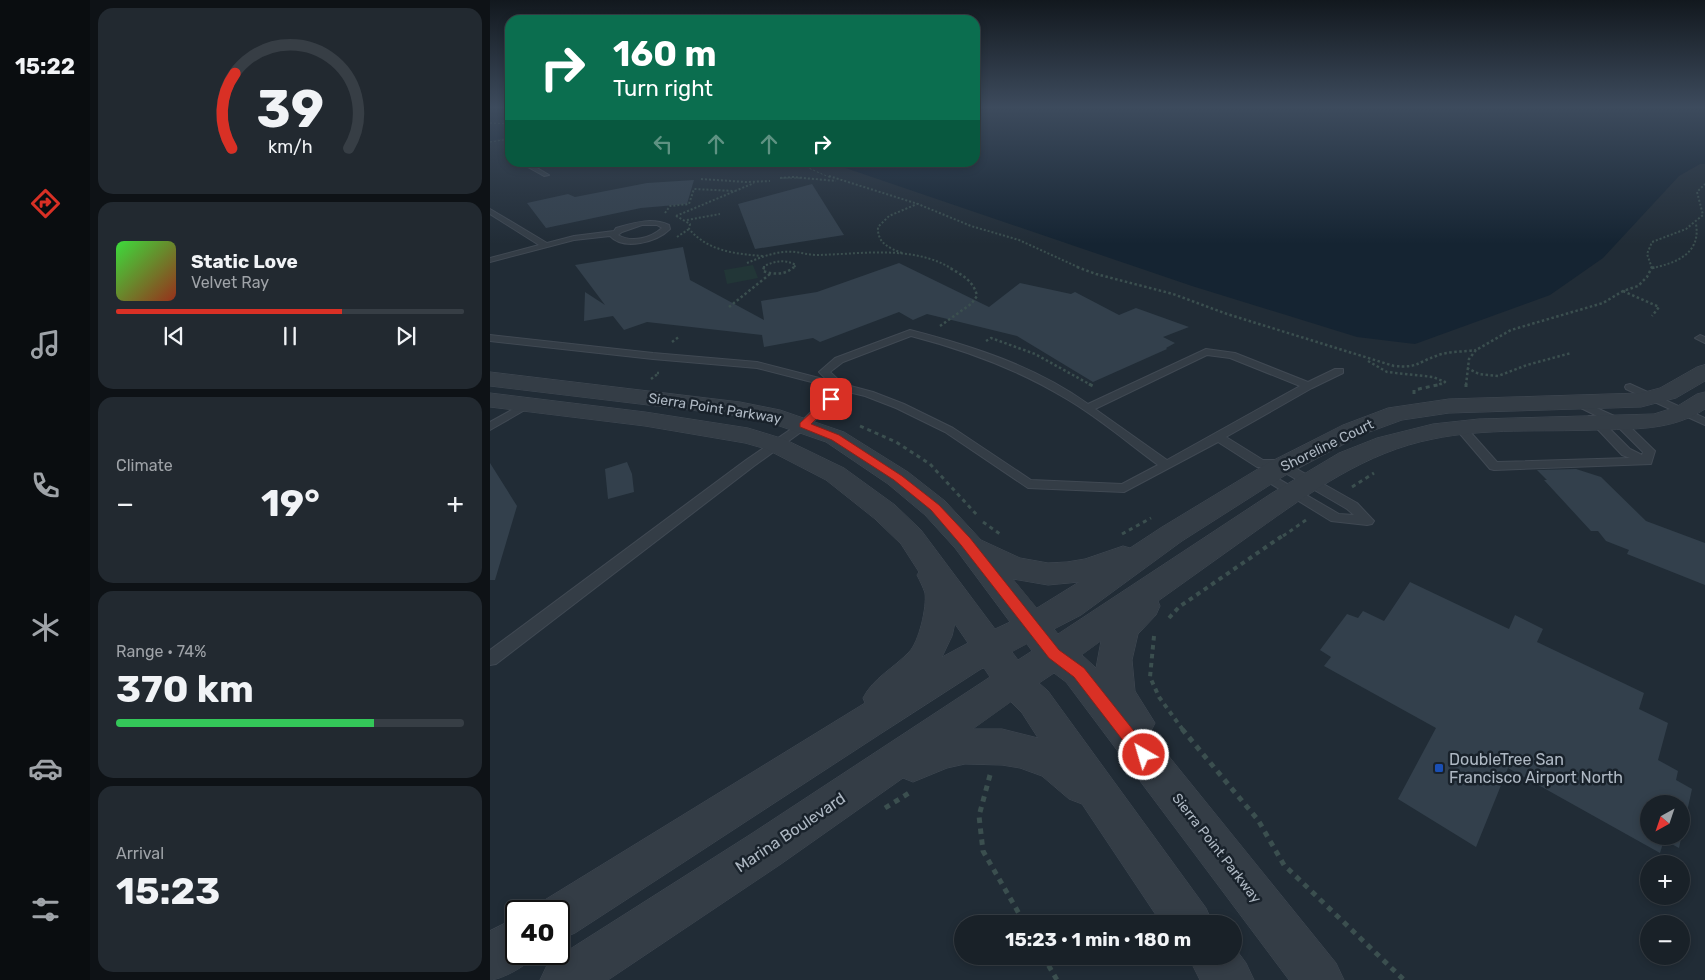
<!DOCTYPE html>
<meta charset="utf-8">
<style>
body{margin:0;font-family:Rubik,sans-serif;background:#222930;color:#f1f3f6;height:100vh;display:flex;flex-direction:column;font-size:19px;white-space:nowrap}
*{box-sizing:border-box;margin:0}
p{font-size:16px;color:#9fa3a8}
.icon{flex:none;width:28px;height:28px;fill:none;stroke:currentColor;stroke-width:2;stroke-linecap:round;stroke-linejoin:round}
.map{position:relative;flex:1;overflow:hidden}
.sheet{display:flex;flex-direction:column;gap:8px;padding:8px;background:#0e1216;width:400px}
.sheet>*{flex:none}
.guide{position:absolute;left:15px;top:15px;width:475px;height:152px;border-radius:15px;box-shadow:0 2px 8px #0003,0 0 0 1px #373e45;background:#0b6e4f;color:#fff;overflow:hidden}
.needle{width:32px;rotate:220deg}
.tools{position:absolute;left:1150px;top:795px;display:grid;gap:10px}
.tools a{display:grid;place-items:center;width:50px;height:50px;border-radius:50%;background:#192128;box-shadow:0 2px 8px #0003,0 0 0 1px #373e45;font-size:25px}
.speed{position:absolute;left:15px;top:900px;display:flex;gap:10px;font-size:25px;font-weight:700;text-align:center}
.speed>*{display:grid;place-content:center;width:65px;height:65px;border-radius:50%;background:#192128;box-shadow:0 2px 8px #0003,0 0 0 1px #373e45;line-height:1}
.speed .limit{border:2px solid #111;border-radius:8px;background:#fff;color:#111}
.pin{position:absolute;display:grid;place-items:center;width:42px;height:42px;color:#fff;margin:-21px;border-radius:10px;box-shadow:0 2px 8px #0006}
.me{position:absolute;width:55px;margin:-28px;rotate:322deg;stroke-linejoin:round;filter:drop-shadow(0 0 4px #0008)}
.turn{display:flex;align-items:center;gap:18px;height:105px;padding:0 25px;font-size:22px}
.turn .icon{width:65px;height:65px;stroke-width:2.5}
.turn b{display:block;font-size:35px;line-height:42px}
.lanes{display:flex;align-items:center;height:48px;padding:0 25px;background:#0003;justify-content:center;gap:25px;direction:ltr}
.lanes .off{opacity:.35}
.big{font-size:38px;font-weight:700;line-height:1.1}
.sheet .card{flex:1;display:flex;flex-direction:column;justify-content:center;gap:8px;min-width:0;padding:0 18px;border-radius:15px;background:#222930}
.sheet .dial{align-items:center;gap:0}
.dial svg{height:130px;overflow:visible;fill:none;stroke:#373e45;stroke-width:7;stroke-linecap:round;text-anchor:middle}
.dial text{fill:#f1f3f6;stroke:none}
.song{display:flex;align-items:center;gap:15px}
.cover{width:60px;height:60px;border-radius:8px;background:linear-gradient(135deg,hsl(120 70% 55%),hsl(10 70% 35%))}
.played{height:5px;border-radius:2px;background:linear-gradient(90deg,#d93025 65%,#373e45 65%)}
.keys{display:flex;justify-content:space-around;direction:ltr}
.heat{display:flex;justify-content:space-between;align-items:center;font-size:28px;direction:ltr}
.charge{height:8px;border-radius:4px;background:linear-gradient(90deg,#34c759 74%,#373e45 0)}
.trip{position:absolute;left:464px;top:915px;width:288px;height:50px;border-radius:25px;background:#192128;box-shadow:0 2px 8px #0003,0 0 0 1px #373e45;font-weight:700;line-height:50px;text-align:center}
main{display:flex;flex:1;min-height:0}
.menu{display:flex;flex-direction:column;width:90px;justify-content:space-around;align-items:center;background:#0a0d10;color:#9fa3a8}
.menu .icon{width:35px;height:35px}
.menu .active{color:#d93025}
.menu b{font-size:22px;color:#f1f3f6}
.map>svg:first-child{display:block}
.green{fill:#223637}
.water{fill:#152432}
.building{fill:#33404c;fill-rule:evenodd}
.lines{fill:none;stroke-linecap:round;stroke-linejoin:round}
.service-casing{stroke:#404953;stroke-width:2}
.tertiary-casing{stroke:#404953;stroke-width:1}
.path-far5{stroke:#3b4f4f;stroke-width:1;stroke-dasharray:2 2;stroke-linecap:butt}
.path-far4{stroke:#3b4f4f;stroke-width:2;stroke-dasharray:2 2;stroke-linecap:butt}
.path-far3{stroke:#3b4f4f;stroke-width:2.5;stroke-dasharray:2.5 2.5;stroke-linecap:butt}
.path-far2{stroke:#3b4f4f;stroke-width:3;stroke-dasharray:4 4;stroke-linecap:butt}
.path-far1{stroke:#3b4f4f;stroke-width:4;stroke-dasharray:4.5 4.5;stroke-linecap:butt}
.path{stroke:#3b4f4f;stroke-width:5;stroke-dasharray:5.5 5.5;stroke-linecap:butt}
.service{fill:#343d46;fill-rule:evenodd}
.tertiary{fill:#343d46;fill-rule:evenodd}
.route{fill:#d93025;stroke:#8d1f18}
.transit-dot{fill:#1a4fb4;stroke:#19222b;stroke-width:2}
.labels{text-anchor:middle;stroke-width:5;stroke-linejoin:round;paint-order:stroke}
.street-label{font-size:14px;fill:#aeb8c3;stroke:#19222b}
.near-poi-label{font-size:16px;fill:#aeb8c3;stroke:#19222b;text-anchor:start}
.near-street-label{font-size:16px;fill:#aeb8c3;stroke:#19222b}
</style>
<main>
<nav class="menu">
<b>15:22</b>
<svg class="icon active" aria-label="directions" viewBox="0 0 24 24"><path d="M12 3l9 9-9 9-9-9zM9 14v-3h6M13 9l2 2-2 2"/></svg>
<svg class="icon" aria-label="music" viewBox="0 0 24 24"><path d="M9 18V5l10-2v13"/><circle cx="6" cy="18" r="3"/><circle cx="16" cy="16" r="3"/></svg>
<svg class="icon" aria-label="phone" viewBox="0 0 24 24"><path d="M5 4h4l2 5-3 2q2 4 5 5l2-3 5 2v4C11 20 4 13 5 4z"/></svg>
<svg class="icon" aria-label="climate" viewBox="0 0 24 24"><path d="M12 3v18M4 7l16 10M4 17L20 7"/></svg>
<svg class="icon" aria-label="car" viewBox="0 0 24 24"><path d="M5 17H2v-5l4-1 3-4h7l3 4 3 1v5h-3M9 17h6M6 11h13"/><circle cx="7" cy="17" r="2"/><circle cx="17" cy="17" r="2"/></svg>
<svg class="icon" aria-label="filters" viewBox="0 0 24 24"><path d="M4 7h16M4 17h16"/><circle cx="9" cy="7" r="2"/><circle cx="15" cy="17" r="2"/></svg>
</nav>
<section class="sheet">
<div class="card dial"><svg viewBox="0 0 100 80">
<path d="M14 69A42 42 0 1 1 86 69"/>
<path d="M14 69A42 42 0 0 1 16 23" stroke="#d93025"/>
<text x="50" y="56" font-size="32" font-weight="700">39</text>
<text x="50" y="72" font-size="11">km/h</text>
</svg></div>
<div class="card">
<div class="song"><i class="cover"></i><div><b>Static Love</b><p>Velvet Ray</p></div></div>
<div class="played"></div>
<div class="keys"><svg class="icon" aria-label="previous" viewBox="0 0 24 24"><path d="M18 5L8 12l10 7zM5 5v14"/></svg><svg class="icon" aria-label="pause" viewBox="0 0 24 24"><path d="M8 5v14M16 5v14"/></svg><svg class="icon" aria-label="next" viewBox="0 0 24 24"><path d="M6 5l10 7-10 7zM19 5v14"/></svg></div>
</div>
<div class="card"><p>Climate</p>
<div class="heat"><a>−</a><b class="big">19°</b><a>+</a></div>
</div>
<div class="card"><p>Range · 74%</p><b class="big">370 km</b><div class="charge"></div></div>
<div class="card"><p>Arrival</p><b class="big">15:23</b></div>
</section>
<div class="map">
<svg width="1215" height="980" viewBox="0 0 1215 980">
<rect width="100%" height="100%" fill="#212c36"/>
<path class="green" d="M263,265L268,278L237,284L234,270Z"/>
<path class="water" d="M0,107H20V137L0,141Z
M485,107H1215V164H1210L1189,176L1113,258L1060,295L925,344L867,337L702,286L341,163L485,162Z"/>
<path class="building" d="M204,180L197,204L151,208L56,228L37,203L78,194L85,197L157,183Z
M322,184L354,235L265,249L248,204Z
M193,247L200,280L274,320L271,301L327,292L409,263L499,307L530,283L581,294L585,292L629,315L646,308L699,327L673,337L685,343L676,348L677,349L603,382L527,336L437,314L423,320L409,312L330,342L323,338L274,347L272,335L157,322L134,330L123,316L94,321L95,292L115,305L85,265Z
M137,462L142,474L144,492L118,499L115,469Z
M0,463L27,506L5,580H0Z
M1086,469L1111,477L1156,521L1215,543V585L1137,554L1139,550L1116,541L1108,531H1101L1054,480H1057L1047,470Z
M920,582L1019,629L1025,615L1053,629L1047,642L1154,693L1149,709L1178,723L1168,760L1188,771L1186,780L1202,789L1189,848L1174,840L1170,853L1018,768L986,847L908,799L946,728L834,666L841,657L830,650L857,614L868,618L873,611L894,621ZM1159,804H1191V836H1159Z"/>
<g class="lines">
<g class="service-casing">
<path id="service" d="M29,162H37L59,175L54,176Z
M0,209L57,243L84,236L124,231L126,228C144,223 161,217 179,225L180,229C167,242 134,251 120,236L84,240L0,262V258L49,245L0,214ZM152,225H167L172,228C161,238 142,243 128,235L132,232Z
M420,330C482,346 545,366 598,404L716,349L745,353L818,382L845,369H853V373L822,388L736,437L773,460H791L867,503L884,521L882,524L877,525L841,521L765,474L771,470L775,471L849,514L864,515L857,509L785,467H767L728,442L634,492L538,488L455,432L406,408L375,396L354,391L318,427L264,466L6,664L0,665V650L256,460L310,423L345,388L267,368L163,359L0,341V335L163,353L267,362L337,380L329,372L345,358ZM421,336C475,350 527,369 575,398C608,417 638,443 668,465L632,484L541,480L463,428L414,404L383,392L353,384L340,372L353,362ZM717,355L740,358L810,386L677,460L605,409Z
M1210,335L1215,337V343L1205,338Z
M1140,384L1215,418V425L1136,389L1135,387L1136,385Z
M1087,399L1133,420L1165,451L1161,464L1004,470L1000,469L965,428L971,425L975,426L1007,462L1140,458L1132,455L1097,418L1099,416H1107L1083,404L1082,402L1083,400ZM1107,416L1125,424L1153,452L1152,455L1140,449Z
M36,402L41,405L40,407L0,430V422Z"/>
</g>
<g class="tertiary-casing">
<path id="tertiary" d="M1215,365V381L1186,398L1151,407L959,413L912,420L871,435L794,476L692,541L591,615L564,629L568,634L782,493L849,453L887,438L943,424L989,419L1164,414L1186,407L1207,394L1215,392V409C1182,431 1143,429 1105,430C1052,432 995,428 943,439C876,452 821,492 766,531C733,554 701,578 668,601L670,606L666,615L648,634L642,660L645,691L665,723L660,733L846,963L854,980H799L576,682L564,673L549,683L558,691L716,908L723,924H672L592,804L579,799L552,776L530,768L512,765L475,764L457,768L423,782L413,778L291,864L118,980H50L58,963L261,834L500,677L494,668L491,669C355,756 221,845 85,933L69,940V911H48L53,901L375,703L373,698C383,678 404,668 419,652C429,642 437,607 435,593C433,587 430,581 427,575L429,572L411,544L385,519L336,480L276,449L255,443L155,426L0,407V393L155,412L258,428L294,439L354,468L405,505L431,530L505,629L520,622L465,548L435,515L398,484L336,442L275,421L250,416L0,386V372L250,402L290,410L354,432L418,472L455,501L491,540L530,558L558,563L577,562L595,559L633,546L640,548L672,527L776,464L853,425L898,408L959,399L1151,393L1170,388L1207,367ZM523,579L558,585L589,582L547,608ZM465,624L478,643L452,657L462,636ZM611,641L606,668L592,655ZM537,644L542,651L528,660L522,652ZM521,702L532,713L548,738L512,729H483Z
M26,918V954H45C41,964 11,980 0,980V931Z
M742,944L756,963L764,980H710L698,956H742Z"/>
</g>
<path class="path-far5" d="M0,123L20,124
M0,142L20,139
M16,148L20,150
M305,162L341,178
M292,178H312"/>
<path class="path-far4" d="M339,176L428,204L481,226L529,240L590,268
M290,178L303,177L346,181
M211,179L256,182L280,181
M175,213L180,206L199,204L204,189L245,191
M186,216L200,224L199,229C218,251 245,254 273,256
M186,216L264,183
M197,220L230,214
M187,237L199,229
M412,253C399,248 387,243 388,227L399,216L427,204
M257,263C271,257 289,250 305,252C313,253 320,255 328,255C372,254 421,245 461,268
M274,268V266C286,261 294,259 306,265L303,268
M1162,268C1187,263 1211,253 1206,224
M1162,268L1157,254L1162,242L1196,229L1213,215L1207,192L1215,184"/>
<path class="path-far3" d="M274,267L273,271C284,275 295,275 304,267
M587,267L606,274L683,294L737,314L904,366C928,368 926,363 946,356C957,351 974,352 986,350
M1162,268L1167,267
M1133,291L1169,307L1162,316
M239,307L280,274
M450,326L481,304L487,296C484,281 471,274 458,267
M496,341L501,338L545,354L601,385
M182,342L190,336
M878,361L897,372L943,377L955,382L948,385
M977,368L989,374L1008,376L1037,365L1081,353
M161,379L169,373H167
M976,385L979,359L986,350L1021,330L1113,303L1133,291L1148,286L1157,277L1162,267"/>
<path class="path-far2" d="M599,384L605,387
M976,387V384
M924,394V390L952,384
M370,426L406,442L440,464L487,515
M862,487L884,473
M493,522L510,534
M632,534L661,518
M793,536L816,520"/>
<path class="path-far1" d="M679,618L689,607L795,534
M664,636L660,677L669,697L693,730"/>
<path class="path" d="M692,729L768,820L794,865L914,980
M500,775L489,816L493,851L535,924
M395,808L419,793
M553,956L567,980"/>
<use href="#service" class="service"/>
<use href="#tertiary" class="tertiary"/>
</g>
<linearGradient id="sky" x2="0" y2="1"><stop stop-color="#12181e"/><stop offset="0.44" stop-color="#3d4b5d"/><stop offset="1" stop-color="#3d4b5d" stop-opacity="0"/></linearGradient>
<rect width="1215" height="244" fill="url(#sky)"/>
<path class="route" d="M341,396L344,397V401L321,424L349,435L412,476L449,505L480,538L569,650L594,668L659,750L662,755L659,760L654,762L648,760L584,677L559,658L471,545L441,510L404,480L342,440L310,427V423L338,397Z"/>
<rect class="transit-dot" x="944" y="763" width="10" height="10" rx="2.5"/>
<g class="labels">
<g class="street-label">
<text transform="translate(225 408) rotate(9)" y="5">Sierra Point Parkway</text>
<text transform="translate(837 445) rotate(-26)" y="5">Shoreline Court</text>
<text transform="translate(727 848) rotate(52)" y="5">Sierra Point Parkway</text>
</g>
<g class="near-poi-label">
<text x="959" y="765">DoubleTree San<tspan x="959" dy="18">Francisco Airport North</tspan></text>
</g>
<g class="near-street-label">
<text transform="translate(300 832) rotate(-34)" y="6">Marina Boulevard</text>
</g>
</g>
</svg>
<div class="tools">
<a><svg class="needle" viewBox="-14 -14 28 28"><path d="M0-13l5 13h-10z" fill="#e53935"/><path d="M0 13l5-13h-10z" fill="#9fa3a8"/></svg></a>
<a>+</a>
<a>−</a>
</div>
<div class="speed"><div class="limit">40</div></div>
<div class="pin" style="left:341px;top:399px;background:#d93025"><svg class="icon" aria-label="arrive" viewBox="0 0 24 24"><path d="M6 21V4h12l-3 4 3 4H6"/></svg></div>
<svg class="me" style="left:654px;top:755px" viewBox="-20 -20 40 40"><circle r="17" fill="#d93025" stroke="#fff" stroke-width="3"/><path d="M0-11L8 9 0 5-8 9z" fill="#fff"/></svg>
<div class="trip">15:23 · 1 min · 180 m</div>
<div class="guide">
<div class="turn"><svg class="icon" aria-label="right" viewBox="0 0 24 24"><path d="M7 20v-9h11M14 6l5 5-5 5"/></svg><div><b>160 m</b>Turn right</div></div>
<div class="lanes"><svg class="icon off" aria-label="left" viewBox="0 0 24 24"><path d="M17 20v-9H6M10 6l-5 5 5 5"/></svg><svg class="icon off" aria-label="ahead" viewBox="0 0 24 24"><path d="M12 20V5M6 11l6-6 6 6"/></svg><svg class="icon off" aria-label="ahead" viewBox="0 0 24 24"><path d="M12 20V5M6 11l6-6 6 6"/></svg><svg class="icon" aria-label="right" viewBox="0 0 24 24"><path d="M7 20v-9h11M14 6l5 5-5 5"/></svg></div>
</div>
</div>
</main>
